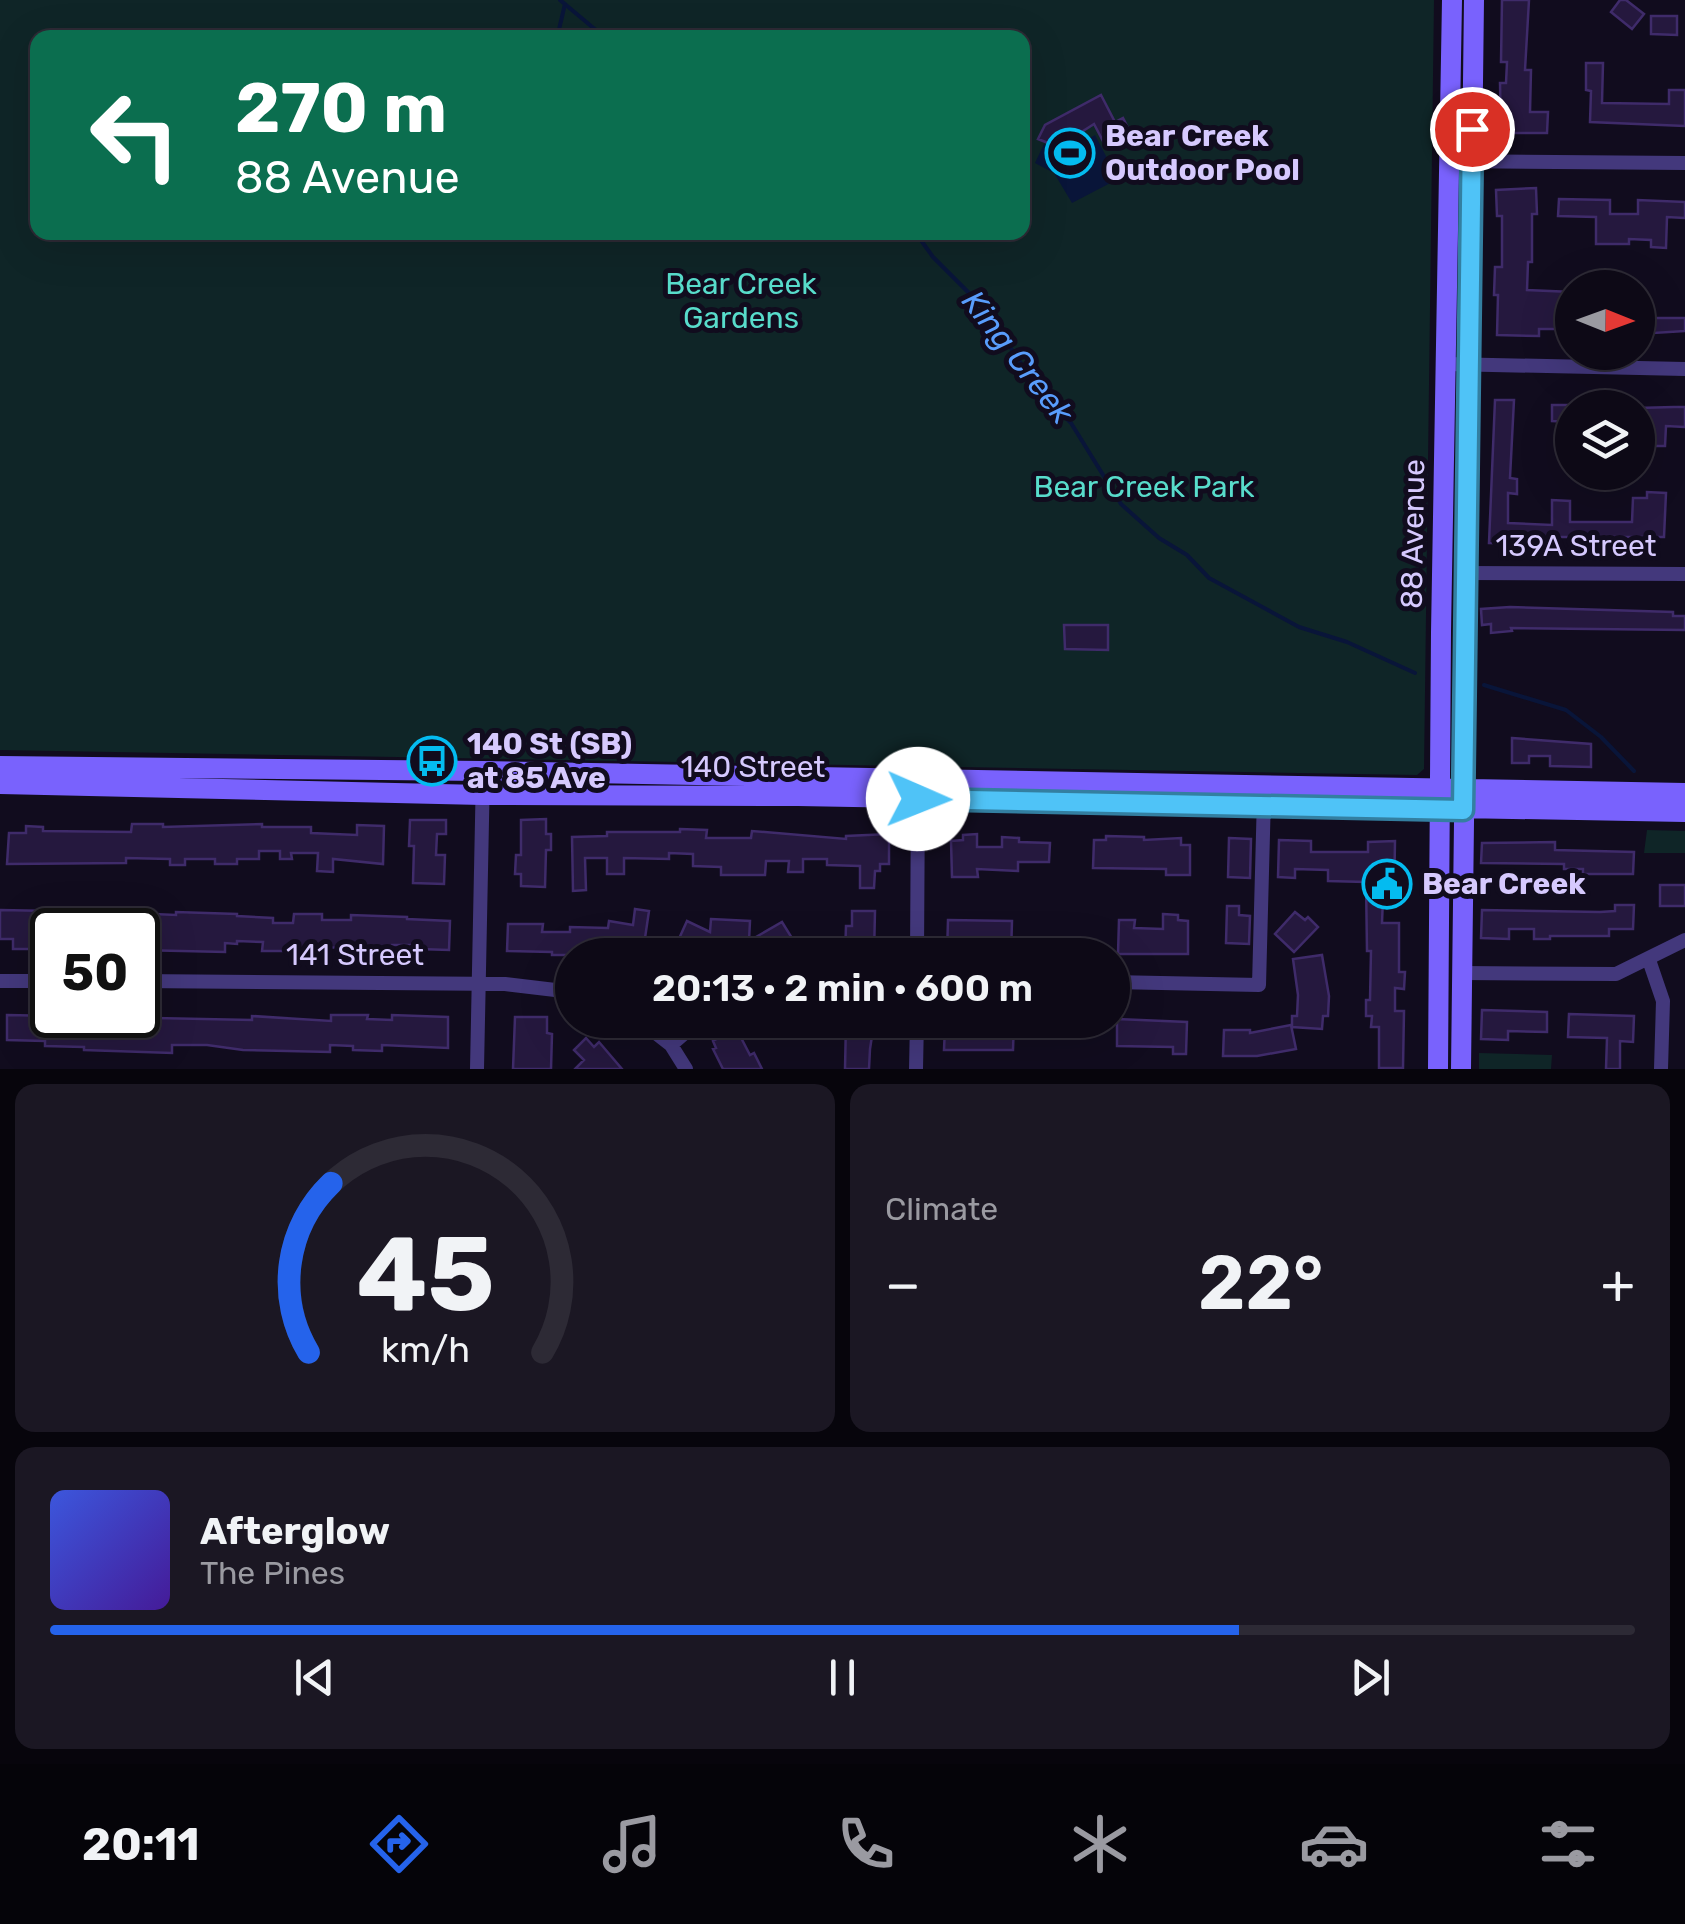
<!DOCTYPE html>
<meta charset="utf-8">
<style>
body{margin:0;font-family:Rubik,sans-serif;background:#1b1723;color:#f1f3f6;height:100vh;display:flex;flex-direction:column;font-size:38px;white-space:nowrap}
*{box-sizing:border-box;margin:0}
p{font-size:32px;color:#9a9aa1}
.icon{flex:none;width:55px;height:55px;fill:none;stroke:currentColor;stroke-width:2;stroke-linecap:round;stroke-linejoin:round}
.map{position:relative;height:1069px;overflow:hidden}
.side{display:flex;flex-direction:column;gap:15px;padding:15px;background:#07050c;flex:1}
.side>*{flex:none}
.hud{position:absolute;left:30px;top:30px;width:1000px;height:210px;border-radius:20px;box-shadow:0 10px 40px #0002,0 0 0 2px #2d2a35;background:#0b6e4f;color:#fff;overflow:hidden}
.needle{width:65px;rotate:91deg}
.fabs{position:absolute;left:1555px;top:270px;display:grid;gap:20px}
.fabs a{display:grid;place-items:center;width:100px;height:100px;border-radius:50%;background:#0d0916;box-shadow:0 10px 40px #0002,0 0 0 2px #2d2a35;font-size:50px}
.speed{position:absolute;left:30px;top:908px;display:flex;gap:20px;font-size:50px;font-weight:700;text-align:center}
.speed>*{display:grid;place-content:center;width:130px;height:130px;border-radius:50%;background:#0d0916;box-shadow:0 10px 40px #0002,0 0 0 2px #2d2a35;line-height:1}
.speed .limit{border:5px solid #111;border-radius:15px;background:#fff;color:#111}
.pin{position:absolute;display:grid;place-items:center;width:85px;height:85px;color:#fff;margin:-42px;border:5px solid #fff;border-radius:50%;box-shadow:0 2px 10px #0007}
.me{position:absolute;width:110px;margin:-55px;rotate:91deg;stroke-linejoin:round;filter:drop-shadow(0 0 8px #0008)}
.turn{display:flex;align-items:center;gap:35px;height:210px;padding:0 40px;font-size:45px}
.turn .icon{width:130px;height:130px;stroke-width:2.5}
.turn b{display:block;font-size:70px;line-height:85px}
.big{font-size:75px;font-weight:600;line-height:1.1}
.side .card{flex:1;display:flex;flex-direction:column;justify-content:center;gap:15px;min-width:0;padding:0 35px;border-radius:20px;background:#1b1723}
.side .dial{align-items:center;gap:0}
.dial svg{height:260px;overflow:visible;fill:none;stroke:#2d2a35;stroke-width:7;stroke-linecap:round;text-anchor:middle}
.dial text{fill:#f1f3f6;stroke:none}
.song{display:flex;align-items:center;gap:30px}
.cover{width:120px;height:120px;border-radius:15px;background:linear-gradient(135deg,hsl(230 70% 55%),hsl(260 70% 35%))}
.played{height:10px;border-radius:5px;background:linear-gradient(90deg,#2563eb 75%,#2d2a35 75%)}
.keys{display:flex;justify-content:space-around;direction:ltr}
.heat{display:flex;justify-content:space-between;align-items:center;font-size:55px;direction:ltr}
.side .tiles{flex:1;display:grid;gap:15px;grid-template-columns:1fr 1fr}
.card:last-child{grid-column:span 2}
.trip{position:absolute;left:555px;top:938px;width:575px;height:100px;border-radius:50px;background:#0d0916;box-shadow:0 10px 40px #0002,0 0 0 2px #2d2a35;font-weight:600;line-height:100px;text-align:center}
.tabs{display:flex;height:160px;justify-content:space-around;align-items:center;background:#050409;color:#9a9aa1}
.tabs .icon{width:70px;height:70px}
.tabs .active{color:#2563eb}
.tabs b{font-size:45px;color:#f1f3f6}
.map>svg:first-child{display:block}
.green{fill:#0f2527;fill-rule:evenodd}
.water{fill:#091539}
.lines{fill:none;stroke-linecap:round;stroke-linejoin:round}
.stream{stroke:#091539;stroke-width:4}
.building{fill:#25183e;stroke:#3f2b6a;stroke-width:2.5}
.minor{stroke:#43387c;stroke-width:14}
.secondary{stroke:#7962fd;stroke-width:20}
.route-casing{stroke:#337fa1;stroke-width:25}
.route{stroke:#4fc3f7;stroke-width:18}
.labels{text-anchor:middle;stroke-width:10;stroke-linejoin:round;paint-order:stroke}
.poi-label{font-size:30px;font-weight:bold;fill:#d6c9fe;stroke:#110c1e;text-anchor:start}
.park-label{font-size:30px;fill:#58dccb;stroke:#110c1e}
.street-label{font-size:30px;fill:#d6c9fe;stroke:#110c1e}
.water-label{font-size:32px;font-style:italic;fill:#599dfc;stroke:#110c1e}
</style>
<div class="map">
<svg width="1685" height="1069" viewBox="0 0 1685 1069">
<rect width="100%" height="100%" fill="#110c1e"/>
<path class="green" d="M0,0H1434L1424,769L1417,775L0,750ZM38,38H1022V232H38Z
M1647,830L1685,831V853H1644Z
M1479,1053L1552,1055L1551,1069H1479Z"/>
<path class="water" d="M1095,135L1118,179L1072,203L1054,173L1035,163L1044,144L1063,154Z"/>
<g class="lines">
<path class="stream" d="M560,0L597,31L612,38
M557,38L565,4
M915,232L933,257L983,307L1039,390L1071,423L1121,504L1159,538L1187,555L1209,578L1299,627L1347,642L1415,673
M1484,685L1566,710L1601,737L1634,771"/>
</g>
<path class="building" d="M1502,0H1529L1525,70H1531L1530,112H1548L1547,133H1501L1500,83H1506L1507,62H1501Z
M1620,0H1626L1644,14L1632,29L1611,12Z
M1651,16H1677V35L1651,34Z
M1586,63H1603L1602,103L1669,104V90H1685V126L1590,122L1591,91L1586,90Z
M1101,95L1115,122L1123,118L1132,136L1120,142L1117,136L1104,143L1094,124L1058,147L1038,139L1045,125Z
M1536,188L1537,214H1532V262H1528L1527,290L1572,292V329H1539V336L1497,335L1498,295H1494L1495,267H1502V216H1497L1496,190Z
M1559,199L1610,200V214H1638V200L1685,202V218L1667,217L1666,248L1651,247V240L1629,239V244H1596V217L1558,216Z
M1638,308H1652V318H1685V331L1638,334Z
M1495,400H1514L1510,478L1517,479V494L1508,493V523L1552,525V500L1570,501V522H1632L1633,498H1647V492L1666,493L1664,537H1533L1532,544L1489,543Z
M1552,405H1572V422L1552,421Z
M1674,407H1685V427L1666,426L1665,446H1638V408Z
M1510,607L1673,612V616H1685V630L1511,628L1512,631L1491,633V624L1482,625L1481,609Z
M1064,625H1108V650L1065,649Z
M1512,738L1591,744V767L1550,766V756H1529V763H1512Z
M546,819V834H551V850H546L545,887L521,886V874H515L516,855H521V820Z
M410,820H446V834H437L436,855H445L444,884L413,883L414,846H409Z
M132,824H163V827L262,824V827H311V833L357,835V825L384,826L383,864L333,859V872L317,871L318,853H291L292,859H280V851H259V859H237V864H215V859H185V865H170V859L126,858V863L7,864L9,833H26V826L43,827V831L131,832Z
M680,829L707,830L706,838H751L752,831L846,839V836L889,834V864H880V871H875L874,888H860V866L827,865V859H803V872H788L789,861H766L765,875H721V867L693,866V854L669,853V859L624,858V874H607V858H585L586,890L573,891L572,837L607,836V832H680Z
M977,834V847H1002V837L1019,838V842L1050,843L1049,862H1018V871L977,869L978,877H952L951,841L963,840V835Z
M1106,836L1144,837V840L1181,838V845H1190V875H1166V869L1093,868L1094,840H1106Z
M1229,838L1251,839L1250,878L1228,877Z
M1279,840L1311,841V852H1368V842L1395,841L1394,898H1383L1382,923H1399V972H1405L1404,989L1395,988V1011H1404L1403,1068H1379V1027H1371L1372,1016H1366V1000H1370L1371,951H1367L1366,882L1328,881V870L1295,869V878L1278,877Z
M1555,842V850L1634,852L1633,874H1583V869H1564V864L1481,863L1482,843Z
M1660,885H1685V906H1660Z
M1615,905H1634L1633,929H1609V936H1550V939H1534V929H1509V939L1481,938L1482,910L1600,912L1615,911Z
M1227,906H1239V915L1250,916L1249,944L1226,943Z
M635,909L649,911L645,938L656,940L654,955H552V952L507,951L508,924H543L542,932H570V927L608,928L609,921L633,925Z
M0,910L52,911L85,915V919H109V912L176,915V912L237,914V916L273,918V923H293L294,914H322V920H351V915L407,917V919L450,921L449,950L419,949V945H392V950L321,947V951H262L263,942L237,941V944L225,943V952L138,950V930H52V949H13V939H0Z
M852,911H875L874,955H845L846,926H852Z
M1295,912L1305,920L1308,917L1318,927L1294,952L1275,934Z
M1163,914L1178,915V920L1188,921V954H1118L1119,920H1135L1134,928L1163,929Z
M711,919L750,921L749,941L782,922L795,943L798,955H766L763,948L713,947L709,954L705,952L703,955L673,952L687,921L710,932Z
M948,920L1012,921L1011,955L947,954Z
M1322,955L1329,996L1328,1016H1323L1322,1029L1292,1027V1016H1297L1298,995L1293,959Z
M1482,1010L1547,1012V1032L1508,1031V1040L1481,1039Z
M1569,1014L1634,1016L1633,1042L1620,1041V1069H1606L1607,1038L1568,1037Z
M7,1015L252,1020V1016L331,1021V1015H368L367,1019L392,1020V1015L448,1017V1048L382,1045V1051L353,1050V1046L330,1045V1052L243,1050L207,1045H172V1053L84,1050V1047L45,1046V1041L7,1040Z
M515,1017H547V1033L552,1034L551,1069H513Z
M1117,1019L1187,1022L1186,1054H1173V1047L1117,1046Z
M961,1020L1014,1021L1013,1050H944L945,1027L960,1028Z
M846,1022H878V1036H872L870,1049L869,1069H845Z
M1291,1025L1296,1049L1257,1056H1223L1224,1030H1250V1033Z
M736,1028L750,1055L754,1053L762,1069H723L713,1049L716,1048L713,1041Z
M586,1038L594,1047L599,1042L622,1069H575L584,1060L574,1050Z"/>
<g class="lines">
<path class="minor" d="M1450,161L1685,163
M1447,364L1685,369
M1466,573L1685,574
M917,955L918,789
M1649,960L1663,1001L1661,1069
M1461,973L1616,974L1685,940
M0,981H52
M138,981L505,984L572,992
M1112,982L1259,985L1264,796
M639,1020L671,1045L686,1069
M671,1045L700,1020
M477,1069L483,771
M916,1069L917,1020"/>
<path class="secondary" d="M0,766L483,771L1685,793
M0,784L482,795L798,796L1685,812
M1438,1069L1441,632L1452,0
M1461,1069L1474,0"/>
</g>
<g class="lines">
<g class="route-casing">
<path id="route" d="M918,799L1463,810L1472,129"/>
</g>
<use href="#route" class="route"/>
</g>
<defs>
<g id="stadium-ring" transform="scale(2.5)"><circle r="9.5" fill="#110c1e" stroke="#04bbf0" stroke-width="1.5"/><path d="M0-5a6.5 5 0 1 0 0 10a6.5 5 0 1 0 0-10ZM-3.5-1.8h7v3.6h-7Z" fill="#04bbf0"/></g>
<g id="bus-ring" transform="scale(2.5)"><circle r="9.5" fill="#110c1e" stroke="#04bbf0" stroke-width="1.5"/><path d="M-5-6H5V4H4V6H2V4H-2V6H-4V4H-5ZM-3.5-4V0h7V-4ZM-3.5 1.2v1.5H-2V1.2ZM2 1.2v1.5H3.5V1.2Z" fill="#04bbf0"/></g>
<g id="civic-ring" transform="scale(2.5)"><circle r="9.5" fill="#110c1e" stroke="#04bbf0" stroke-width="1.5"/><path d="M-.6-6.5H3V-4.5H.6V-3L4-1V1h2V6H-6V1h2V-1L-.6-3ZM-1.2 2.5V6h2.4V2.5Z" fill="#04bbf0"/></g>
</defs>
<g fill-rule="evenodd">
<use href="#stadium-ring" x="1070" y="153"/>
<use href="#bus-ring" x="432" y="761"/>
<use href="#civic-ring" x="1387" y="884"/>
</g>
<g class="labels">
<g class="poi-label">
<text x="1105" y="146">Bear Creek<tspan x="1105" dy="34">Outdoor Pool</tspan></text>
<text x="467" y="754">140 St (SB)<tspan x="467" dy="34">at 85 Ave</tspan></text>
<text x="1422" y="894">Bear Creek</text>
</g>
<g class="park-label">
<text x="741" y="294">Bear Creek<tspan x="741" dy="34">Gardens</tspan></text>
<text x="1144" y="497">Bear Creek Park</text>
</g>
<g class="street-label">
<text transform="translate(1413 534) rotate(-89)" y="10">88 Avenue</text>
<text x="1576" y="556">139A Street</text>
<text x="753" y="777">140 Street</text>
<text x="355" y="965">141 Street</text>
</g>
<g class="water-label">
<text transform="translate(1018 357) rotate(52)" y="11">King Creek</text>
</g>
</g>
</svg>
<div class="fabs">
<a><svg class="needle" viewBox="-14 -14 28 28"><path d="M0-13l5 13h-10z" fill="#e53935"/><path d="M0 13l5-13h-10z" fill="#9a9aa1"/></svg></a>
<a><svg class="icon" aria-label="layers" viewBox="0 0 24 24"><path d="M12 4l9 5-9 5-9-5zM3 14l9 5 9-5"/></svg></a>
</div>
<div class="speed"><div class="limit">50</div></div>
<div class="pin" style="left:1472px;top:129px;background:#d93025"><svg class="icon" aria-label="arrive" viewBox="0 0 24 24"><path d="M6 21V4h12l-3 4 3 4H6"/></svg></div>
<svg class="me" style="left:918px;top:799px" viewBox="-20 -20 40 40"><circle r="19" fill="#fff"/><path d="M0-13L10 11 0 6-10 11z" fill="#4fc3f7"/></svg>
<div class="trip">20:13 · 2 min · 600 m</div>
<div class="hud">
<div class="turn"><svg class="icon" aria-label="left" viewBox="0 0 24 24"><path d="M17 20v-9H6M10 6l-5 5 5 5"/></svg><div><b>270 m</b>88 Avenue</div></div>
</div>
</div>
<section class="side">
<div class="tiles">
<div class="card dial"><svg viewBox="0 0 100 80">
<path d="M14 69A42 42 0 1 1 86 69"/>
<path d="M14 69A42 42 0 0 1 21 17" stroke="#2563eb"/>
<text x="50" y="56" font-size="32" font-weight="700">45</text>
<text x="50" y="72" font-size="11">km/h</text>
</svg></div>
<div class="card"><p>Climate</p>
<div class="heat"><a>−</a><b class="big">22°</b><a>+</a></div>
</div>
<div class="card">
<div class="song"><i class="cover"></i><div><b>Afterglow</b><p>The Pines</p></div></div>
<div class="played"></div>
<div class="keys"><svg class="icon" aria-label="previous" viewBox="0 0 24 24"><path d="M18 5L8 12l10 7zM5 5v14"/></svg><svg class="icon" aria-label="pause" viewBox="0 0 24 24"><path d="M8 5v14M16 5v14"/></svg><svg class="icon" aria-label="next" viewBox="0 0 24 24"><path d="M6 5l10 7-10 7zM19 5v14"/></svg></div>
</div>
</div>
</section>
<nav class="tabs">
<b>20:11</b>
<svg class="icon active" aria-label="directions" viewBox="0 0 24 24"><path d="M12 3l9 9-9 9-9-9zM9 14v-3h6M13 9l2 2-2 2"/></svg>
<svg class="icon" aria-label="music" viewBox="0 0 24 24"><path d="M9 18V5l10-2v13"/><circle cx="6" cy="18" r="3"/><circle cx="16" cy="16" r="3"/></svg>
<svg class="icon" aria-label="phone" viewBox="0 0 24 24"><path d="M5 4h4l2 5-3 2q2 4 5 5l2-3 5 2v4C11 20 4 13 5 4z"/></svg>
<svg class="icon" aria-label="climate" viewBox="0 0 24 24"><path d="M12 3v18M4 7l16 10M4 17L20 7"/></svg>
<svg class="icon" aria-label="car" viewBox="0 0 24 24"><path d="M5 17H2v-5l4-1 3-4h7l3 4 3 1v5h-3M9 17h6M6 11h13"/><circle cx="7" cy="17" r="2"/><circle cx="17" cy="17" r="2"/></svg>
<svg class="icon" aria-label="filters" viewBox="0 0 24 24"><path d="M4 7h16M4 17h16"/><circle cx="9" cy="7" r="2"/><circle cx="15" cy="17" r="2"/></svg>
</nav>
